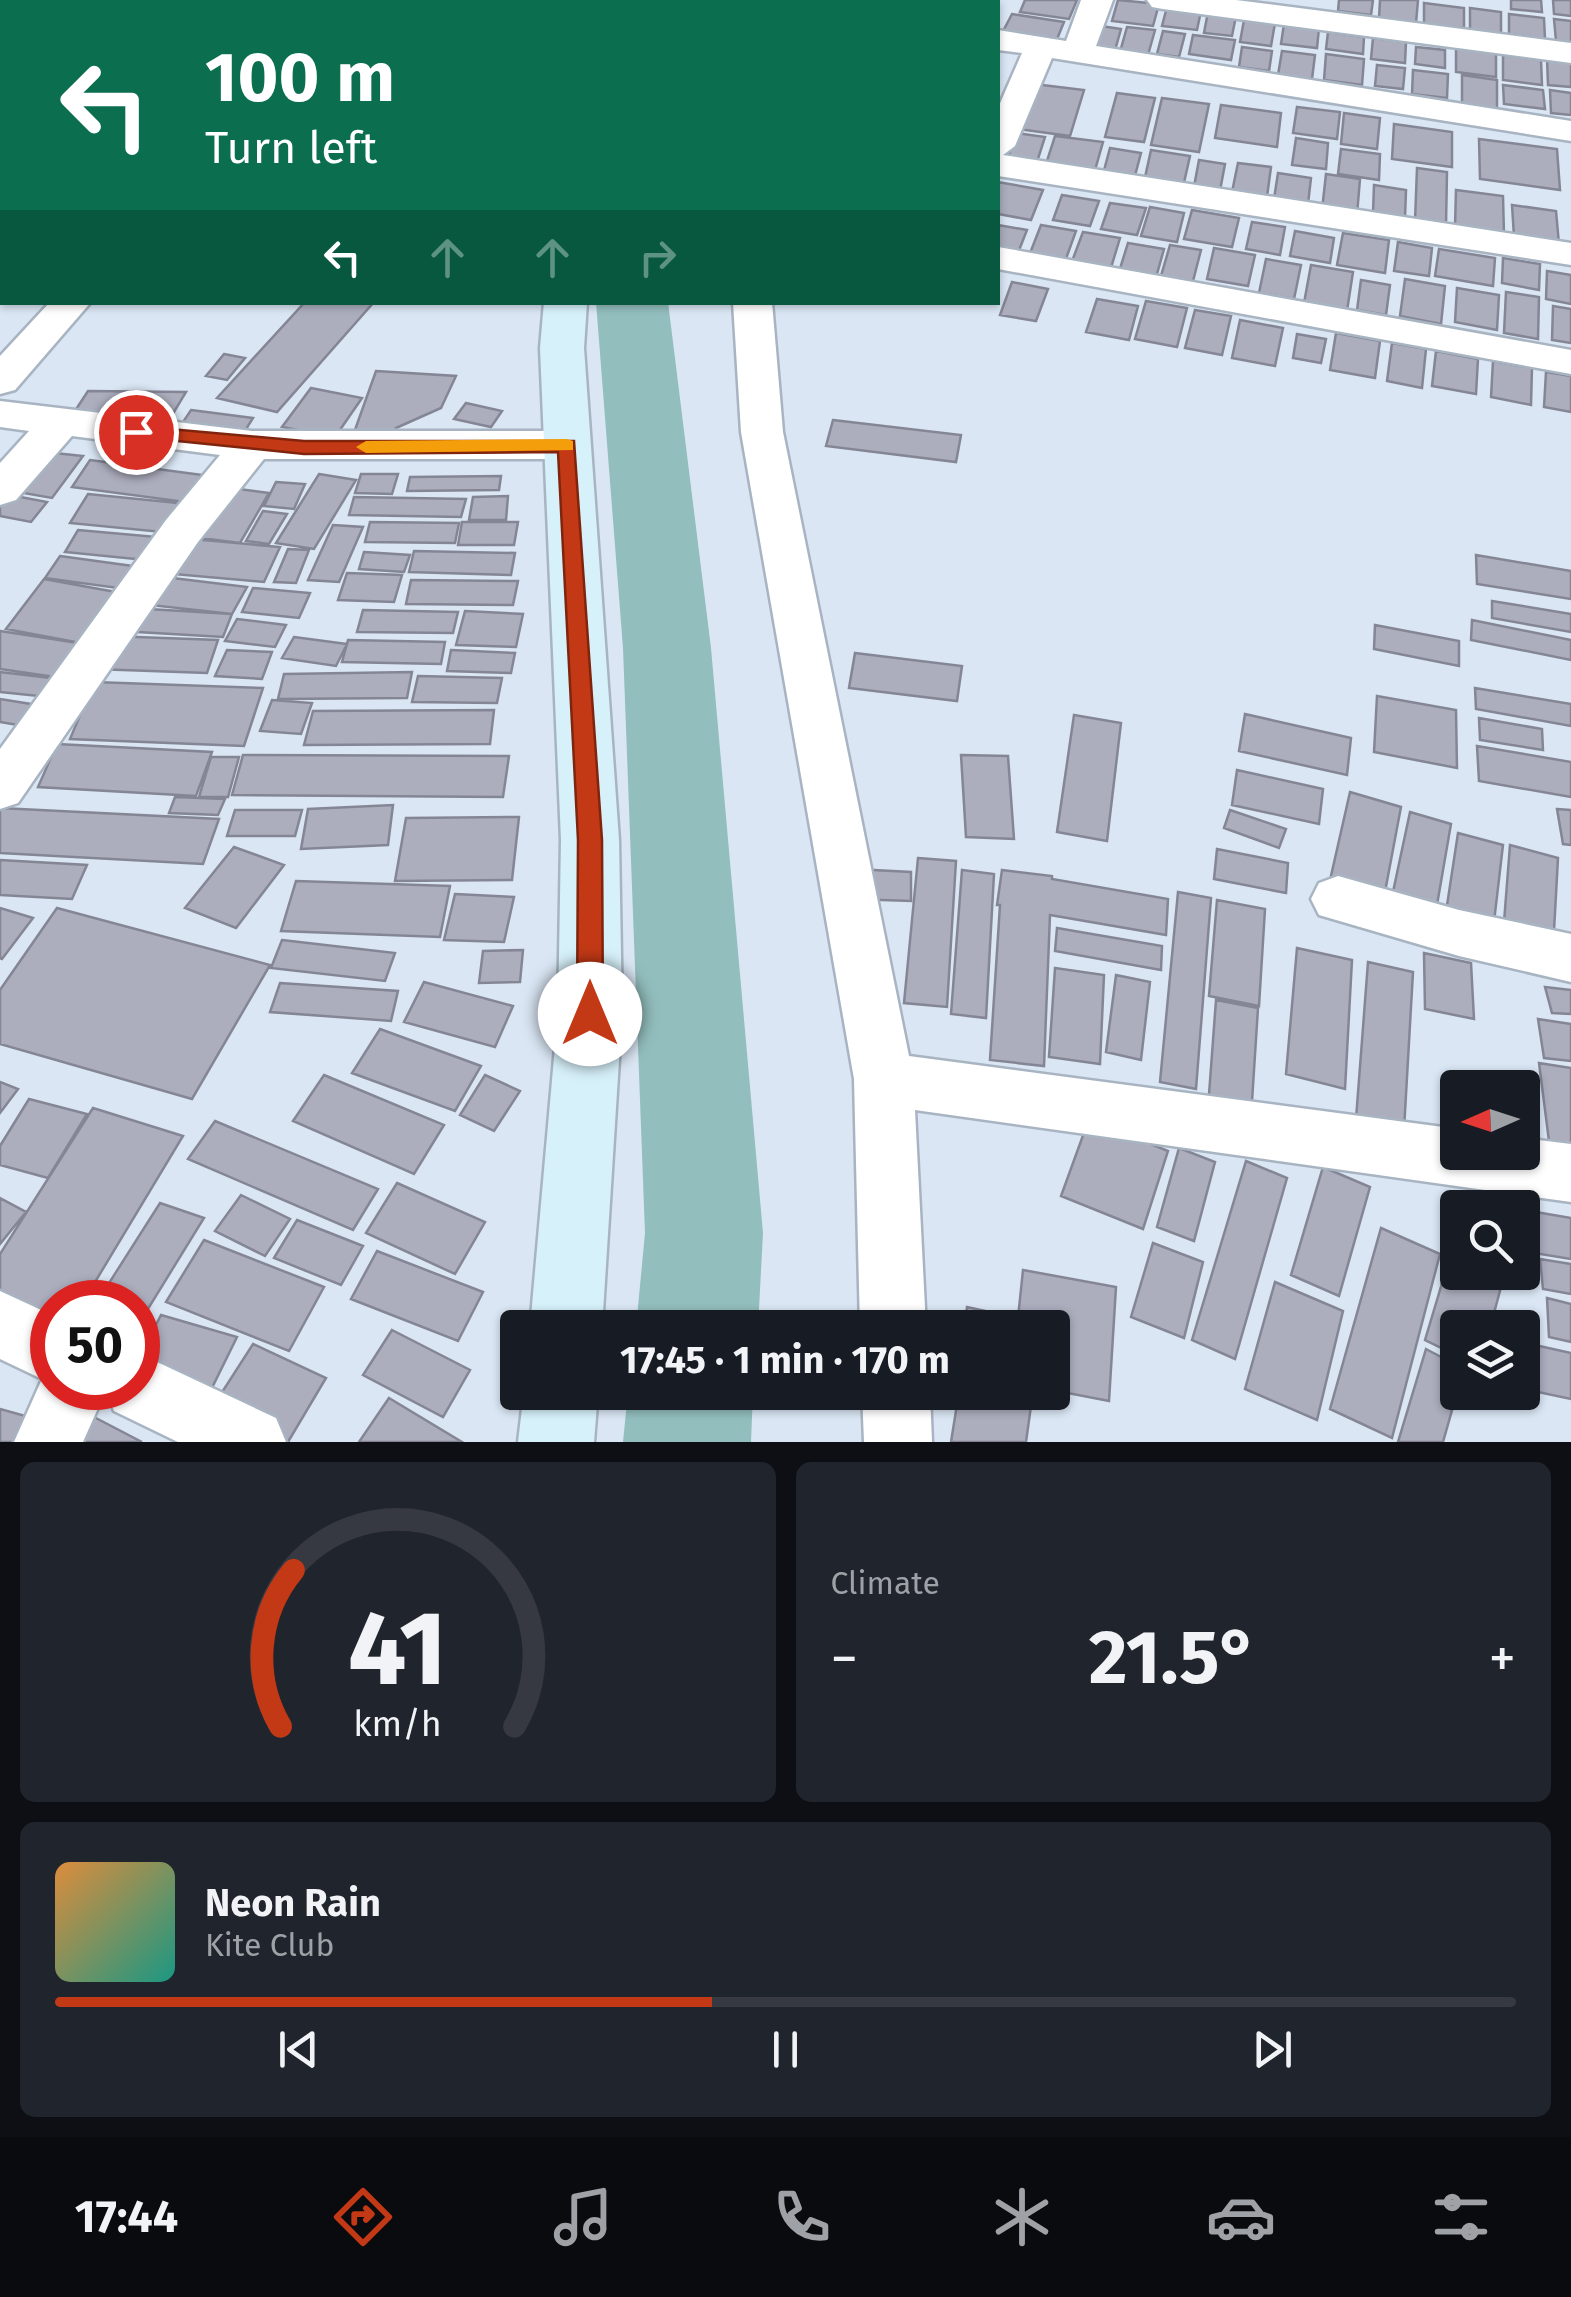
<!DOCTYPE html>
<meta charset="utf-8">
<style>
body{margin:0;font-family:"Fira Sans",sans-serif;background:#20242c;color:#f1f3f6;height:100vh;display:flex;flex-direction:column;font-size:38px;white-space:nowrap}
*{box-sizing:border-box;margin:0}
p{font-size:32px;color:#9ea1a6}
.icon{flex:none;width:55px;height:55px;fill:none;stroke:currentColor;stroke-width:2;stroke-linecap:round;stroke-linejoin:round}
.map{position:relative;height:1442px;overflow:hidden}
.drawer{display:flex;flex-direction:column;gap:20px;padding:20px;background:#0d0f14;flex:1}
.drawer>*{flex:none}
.top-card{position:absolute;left:0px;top:0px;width:1000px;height:305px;box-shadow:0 2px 8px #0004;background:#0b6e4f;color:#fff;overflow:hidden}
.needle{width:65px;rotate:267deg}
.tools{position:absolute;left:1440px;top:1070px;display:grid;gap:20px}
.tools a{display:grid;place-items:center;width:100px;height:100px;border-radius:10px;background:#171b24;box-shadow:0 2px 8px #0004;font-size:50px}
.speed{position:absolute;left:30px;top:1280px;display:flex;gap:20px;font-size:50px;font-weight:700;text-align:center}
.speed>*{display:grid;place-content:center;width:130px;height:130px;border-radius:50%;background:#171b24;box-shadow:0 2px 8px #0004;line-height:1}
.speed .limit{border:15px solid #d22;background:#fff;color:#111}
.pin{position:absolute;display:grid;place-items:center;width:85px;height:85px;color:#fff;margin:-42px;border:5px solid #fff;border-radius:50%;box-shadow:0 2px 10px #0007}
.me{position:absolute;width:110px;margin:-55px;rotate:0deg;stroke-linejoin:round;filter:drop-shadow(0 0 8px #0008)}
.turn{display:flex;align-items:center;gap:35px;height:210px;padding:0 40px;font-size:45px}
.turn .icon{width:130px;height:130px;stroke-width:2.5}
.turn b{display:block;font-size:70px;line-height:85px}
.lanes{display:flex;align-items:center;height:95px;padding:0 40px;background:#0003;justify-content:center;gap:50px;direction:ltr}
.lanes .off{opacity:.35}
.big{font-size:75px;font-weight:700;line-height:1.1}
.drawer .tile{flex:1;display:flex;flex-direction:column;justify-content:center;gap:15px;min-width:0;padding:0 35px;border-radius:15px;background:#20242c}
.drawer .dial{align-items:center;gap:0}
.dial svg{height:260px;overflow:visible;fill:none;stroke:#363941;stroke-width:7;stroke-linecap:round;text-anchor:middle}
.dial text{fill:#f1f3f6;stroke:none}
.song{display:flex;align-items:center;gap:30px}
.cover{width:120px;height:120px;border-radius:15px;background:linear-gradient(135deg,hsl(30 70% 55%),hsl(170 70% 35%))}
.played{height:10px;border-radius:5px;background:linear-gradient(90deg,#c33915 45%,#363941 45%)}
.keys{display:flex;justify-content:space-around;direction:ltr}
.heat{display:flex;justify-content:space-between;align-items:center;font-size:55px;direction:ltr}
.drawer .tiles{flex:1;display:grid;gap:20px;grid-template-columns:1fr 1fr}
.tile:last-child{grid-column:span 2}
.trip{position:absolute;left:500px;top:1310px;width:570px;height:100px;border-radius:10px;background:#171b24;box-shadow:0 2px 8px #0004;font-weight:700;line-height:100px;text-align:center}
.dock{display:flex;height:160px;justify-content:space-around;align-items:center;background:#090b0e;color:#9ea1a6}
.dock .icon{width:70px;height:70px}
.dock .on{color:#c33915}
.dock b{font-size:45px;color:#f1f3f6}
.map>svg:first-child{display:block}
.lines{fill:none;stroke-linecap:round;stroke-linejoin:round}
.river{fill:#92bebd;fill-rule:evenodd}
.building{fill:#acaebe;stroke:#848695;stroke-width:2.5}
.street-casing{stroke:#a8b4c1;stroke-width:5}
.secondary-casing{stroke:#a8b4c1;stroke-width:5}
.street{fill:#fff;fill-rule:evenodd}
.secondary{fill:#d7f1fa;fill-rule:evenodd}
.route{fill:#c33915;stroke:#7f250e;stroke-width:2.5}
.slow{fill:#f59e0b}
</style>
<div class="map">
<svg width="1571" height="1442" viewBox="0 0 1571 1442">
<rect width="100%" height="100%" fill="#dae6f4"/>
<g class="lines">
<path class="river" d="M596,302H668L711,648L763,1233L758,1328H636L645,1233L623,648Z
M628,1392H753L751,1442H623Z"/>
</g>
<path class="building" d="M1025,0H1077L1069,19L1020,12Z
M1118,0L1159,4L1153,26L1112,21Z
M1339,0H1373L1371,15L1338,11Z
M1380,0H1418L1416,23L1379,18Z
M1511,0H1541L1542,12L1511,9Z
M1553,0H1571V16L1554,14Z
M1424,3L1464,8V28L1424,24Z
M1167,7L1201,11L1197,30L1162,26Z
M1470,8L1501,12V34L1470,30Z
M1208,12L1236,16L1232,36L1204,33Z
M1012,14L1064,22L1055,44L1001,35Z
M1509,14L1544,18L1545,39L1509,34Z
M1554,19L1571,21V42L1556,41Z
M1244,20L1275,23L1271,46L1240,42Z
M1284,24L1319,28L1317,48L1281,44Z
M1101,26L1121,29L1115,50L1095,47Z
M1127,27L1155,30L1148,55L1120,52Z
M1163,31L1185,34L1179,57L1157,54Z
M1328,32L1364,37L1363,54L1326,49Z
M1193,35L1235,40L1231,60L1189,54Z
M1373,38L1406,42L1405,63L1371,59Z
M1242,47L1272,51L1269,71L1239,67Z
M1416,47L1445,50V68L1415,64Z
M1456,48L1496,53V77L1456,72Z
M1282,51L1315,55L1312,79L1278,75Z
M1326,54L1364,59L1362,85L1324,80Z
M1503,55L1541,60L1542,85L1503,80Z
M1547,58L1571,61V87L1548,85Z
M1377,65L1405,68L1403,89L1375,86Z
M1413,70L1448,74L1447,98L1412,94Z
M1462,75L1497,80V109L1462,104Z
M1034,84L1084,90L1070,136L1018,129Z
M1503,85L1543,90L1545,109L1504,104Z
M1550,90L1571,93V115L1551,113Z
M1117,93L1155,98L1144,142L1105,137Z
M1162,98L1209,104L1199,152L1151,145Z
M1221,105L1281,113L1277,147L1215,138Z
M1297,107L1340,112L1337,139L1293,133Z
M1344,113L1380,118L1377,149L1341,144Z
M1394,124L1452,132V167L1392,159Z
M1016,133L1045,137L1035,168L1006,164Z
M1055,136L1103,142L1093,177L1044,170Z
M1296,138L1328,143L1326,169L1292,165Z
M1479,139L1557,149L1560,190L1480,179Z
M1110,148L1141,153L1133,183L1102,178Z
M1341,149L1380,154L1379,180L1338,174Z
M1151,150L1190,156L1183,187L1144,182Z
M1199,160L1225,164L1219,196L1193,192Z
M1238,163L1271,167L1267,197L1232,192Z
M1417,168L1447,172L1446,225L1415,221Z
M1278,173L1311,178L1308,204L1274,199Z
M1326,174L1360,179L1357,215L1322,210Z
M998,182L1043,190L1031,220L998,214Z
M1374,185L1406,190L1405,218L1373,213Z
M1456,190L1503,196L1504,234L1455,227Z
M1062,195L1099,201L1090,226L1053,220Z
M1110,203L1146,208L1137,235L1101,229Z
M1512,205L1556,211L1559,244L1514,237Z
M1150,207L1184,213L1177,242L1141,236Z
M1192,210L1239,218L1232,247L1184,239Z
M1252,222L1285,227L1280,255L1246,249Z
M998,225L1027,230L1016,258L998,255Z
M1041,225L1076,231L1063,267L1027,261Z
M1295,231L1334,238L1330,263L1290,256Z
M1083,232L1120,238L1110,271L1071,264Z
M1343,233L1389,240L1385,273L1337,265Z
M1398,242L1432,248L1429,276L1394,271Z
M1128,243L1164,249L1155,281L1118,275Z
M1170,245L1201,250L1193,281L1161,276Z
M1214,248L1255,255L1248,286L1207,279Z
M1439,249L1495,258L1493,286L1435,276Z
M1503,258L1540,264L1539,290L1502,283Z
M1266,259L1301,265L1294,299L1259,293Z
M1311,265L1353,272L1347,311L1304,303Z
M1547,271L1571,275V304L1546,299Z
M1405,279L1445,286L1441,324L1400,316Z
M1361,280L1390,285L1386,315L1357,310Z
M1012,282L1048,289L1036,321L1000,315Z
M1457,288L1499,295L1497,330L1455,322Z
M1506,292L1539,297L1538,339L1504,333Z
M1097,299L1138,306L1129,340L1086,332Z
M1146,301L1187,308L1177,347L1135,339Z
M305,302H374L277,412L217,398Z
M1553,306L1571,309V343L1552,340Z
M1195,310L1231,316L1222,355L1185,348Z
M1240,320L1283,328L1275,366L1232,358Z
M1336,333L1380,341L1375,378L1330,370Z
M1297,334L1326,339L1321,363L1293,358Z
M1392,343L1426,349L1422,388L1387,381Z
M1436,351L1478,359L1476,394L1432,386Z
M224,354L245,358L227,380L206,376Z
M1493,361L1532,368L1531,405L1491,397Z
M376,371L456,376L441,408L396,428L393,437L351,441Z
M1546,372L1571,376V412L1544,407Z
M311,388L362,398L335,437L282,427Z
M88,391L186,392L165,427L69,420Z
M466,403L502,411L491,427L454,419Z
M191,410L253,418L240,439L177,431Z
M833,420L961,435L956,462L826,446Z
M45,452L83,456L52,498L12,491Z
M90,460L202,475L185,502L72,487Z
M319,474L356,480L314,549L276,543Z
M361,474H398L392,494L355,493Z
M501,476L499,490L407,491L410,477Z
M276,482L305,484L294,509L264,506Z
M231,488L269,493L240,543L201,538Z
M5,494L47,502L31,522L0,516V500Z
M88,494L178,503L162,532L70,523Z
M508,496L506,520H469L473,497Z
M354,497L466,499L461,517L349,515Z
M263,511L287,514L269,544L246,541Z
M370,522L459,523L455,543L365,542Z
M462,522H518L514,545H458Z
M333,525L363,527L339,582L308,580Z
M78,530L157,537L145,560L65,552Z
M181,538L280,547L264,582L162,573Z
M288,549L309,550L296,583L274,582Z
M414,551L515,553L511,575L409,572Z
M364,552L410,555L404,572L359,569Z
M1476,555L1571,571V599L1477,584Z
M60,556L140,567L125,589L45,578Z
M347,573L402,575L394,602L338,600Z
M156,576L247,587L232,614L141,604Z
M44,579L121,593L86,644L6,629Z
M411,580L518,581L513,605L406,604Z
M253,588L310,593L299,618L242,612Z
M1492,601L1571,614V632L1492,618Z
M131,608L232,614L223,637L121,631Z
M363,610L458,612L453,633L357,632Z
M465,611L523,614L516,647L456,645Z
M237,619L286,625L275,647L225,641Z
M1472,620L1571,640V660L1471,640Z
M1375,625L1459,641V666L1374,649Z
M0,631L78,643L55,677L0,669Z
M109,636L218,640L207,673L95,669Z
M294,637L347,644L336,666L282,658Z
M348,640L445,642L441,664L342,662Z
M227,650L272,652L262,679L215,676Z
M451,650L515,653L511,673L447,671Z
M855,653L962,666L957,701L849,688Z
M0,672L59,679L48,697L0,692Z
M412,672L407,698L278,699L284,674Z
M418,676L502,678L497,703L412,702Z
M94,682L263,688L244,746L70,739Z
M1475,688L1571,704V726L1476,709Z
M1377,696L1456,710L1457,768L1374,752Z
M0,699L37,705L23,726L0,722Z
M272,700L312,703L301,734L260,731Z
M494,710L490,744L304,745L313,711Z
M1245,714L1351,738L1347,775L1239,751Z
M1074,715L1121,723L1107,841L1057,832Z
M1479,718L1542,729L1543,750L1480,740Z
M57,744L212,752L196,796L38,787Z
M1477,746L1571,762V797L1479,781Z
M243,755L509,756L503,797L232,795Z
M961,755L1008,756L1014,839L966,837Z
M211,757H239L228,797H199Z
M1237,770L1323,789L1319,824L1232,805Z
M1350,792L1401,807L1385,892L1331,876Z
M175,797L225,799L218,815L169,813Z
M393,805L388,845L301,849L308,809Z
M0,808L219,819L203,864L0,853Z
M1557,809L1571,810V845L1563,844Z
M235,810H302L295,836H227Z
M1230,810L1286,829L1279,848L1224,828Z
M1410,812L1451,824L1437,905L1393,892Z
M519,817L512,880L395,881L406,818Z
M1458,833L1503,845L1492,939L1444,925Z
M1510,845L1558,858L1553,949L1503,935Z
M234,847L284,865L236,928L185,908Z
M1217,849L1288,863L1286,893L1214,879Z
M918,858L956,861L947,1007L904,1003Z
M0,860L87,865L72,899L0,895Z
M854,869L911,872V901L852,899Z
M962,870L994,874L986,1018L951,1014Z
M1002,870L1052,876V879L1168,899L1166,935L1050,915L1044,1066L990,1060L1000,905H997Z
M296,881L450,886L440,937L281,931Z
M1178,892L1211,898L1196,1089L1160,1082Z
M455,894L514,897L504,942L444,940Z
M1217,900L1265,909L1259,1006L1209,996Z
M0,908L33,918L2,959L0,958Z
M57,908L270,965L192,1099L0,1044V990Z
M1057,928L1162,946L1161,970L1055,951Z
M282,940L395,953L385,981L271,968Z
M1297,948L1352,960L1345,1089L1286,1074Z
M523,950L520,982L479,983L483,951Z
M1424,953L1471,963L1474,1019L1425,1009Z
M1368,962L1413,972L1404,1130L1356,1119Z
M1055,968L1104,975L1100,1064L1049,1057Z
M1116,975L1150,982L1141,1060L1106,1052Z
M424,982L513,1006L495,1047L404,1022Z
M280,983L398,991L391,1021L270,1012Z
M1545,987L1571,990V1014L1552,1013Z
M1216,1000L1258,1008L1251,1117L1208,1108Z
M1538,1019L1571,1024V1061L1544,1058Z
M380,1029L481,1066L455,1111L352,1073Z
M1539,1063L1571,1068V1160L1551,1157Z
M324,1075L444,1125L414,1174L293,1121Z
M485,1075L520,1091L494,1131L460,1115Z
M0,1082L18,1089L0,1113Z
M29,1099L87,1114L48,1178L0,1165V1146Z
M93,1108L183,1136L83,1302H52V1334L0,1316V1254Z
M1089,1119L1168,1151L1143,1229L1061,1196Z
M215,1121L378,1189L353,1230L188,1159Z
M1179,1148L1215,1162L1194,1241L1157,1227Z
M1246,1161L1287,1178L1235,1359L1192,1340Z
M1323,1167L1370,1187L1339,1296L1291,1275Z
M397,1183L485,1222L455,1274L366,1233Z
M241,1195L290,1219L265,1256L215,1231Z
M0,1198L26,1212L0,1244Z
M160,1203L204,1218L138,1325V1302H97Z
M1530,1211L1571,1218V1259L1534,1253Z
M297,1220L363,1246L341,1285L274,1258Z
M1381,1228L1440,1254L1392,1438L1330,1409Z
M1458,1230V1272H1505L1490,1328H1458V1356L1425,1340Z
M204,1240L324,1287L289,1351L166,1302Z
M1153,1243L1203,1262L1184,1338L1131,1317Z
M377,1251L483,1292L458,1341L351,1299Z
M1540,1259L1571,1264V1294L1543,1289Z
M1023,1270L1116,1287L1109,1401L1052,1390V1328H964L967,1307L1018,1318Z
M1275,1282L1343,1311L1317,1420L1245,1389Z
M1547,1298L1571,1304V1342L1549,1337Z
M161,1315L237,1337L206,1400L138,1380V1360Z
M392,1330L470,1370L443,1417L363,1375Z
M253,1344L326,1378L288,1442H266L208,1414Z
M1535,1345L1571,1353V1399L1538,1392Z
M1426,1349L1458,1366V1389L1443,1442H1398Z
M959,1392L1031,1406L1026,1442H951Z
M389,1398L462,1442H359Z
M0,1409L54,1424L44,1442H0Z
M94,1417L142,1442H76Z"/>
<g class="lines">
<g class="street-casing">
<path id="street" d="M151,0H196L198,2H153Z
M322,0H385L387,2H321Z
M1081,0H1113L1096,46L1571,121V141L1052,58L1015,146L1003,155L1571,243V265L998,176V108L1022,53L998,50V30L1066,41Z
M1147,0H1236L1571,43V63L1163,9L1152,7Z
M998,247L1571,350V374L998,269Z
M50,302H91L15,390L0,394V356Z
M733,302H772L783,432L909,1056L1458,1129V1152H1522V1138L1571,1144V1202L915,1110L926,1328H860L854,1079L741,432Z
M0,401L252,431H568L583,435L589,445L583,455L568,459H264L198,542L18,803L0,809V749L166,520L220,455L72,436L16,500L0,505V463L29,431L0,427Z
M1338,876L1459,910L1571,934V982L1459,956L1319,915L1311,899L1319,883Z
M0,1291L52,1315V1388H138V1353L276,1418L286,1442H178L114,1411L106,1390L83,1442H14L42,1379L0,1359Z
M862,1392H930L932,1442H864Z"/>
</g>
<g class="secondary-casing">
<path id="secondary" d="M544,302H587L584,348L619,840L622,1013L602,1328H530L558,1013L561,840L540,348Z
M524,1392H598L594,1442H518Z"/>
</g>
<use href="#street" class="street"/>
<use href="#secondary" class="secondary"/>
</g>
<path class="route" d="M136,426L304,441H574L602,840L603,1014L599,1022L590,1025L580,1022L577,1014L578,840L558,452L304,454L129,436V427Z"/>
<path class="slow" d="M567,439L573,441V450L366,453L356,447L366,441Z"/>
</svg>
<div class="tools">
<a><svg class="needle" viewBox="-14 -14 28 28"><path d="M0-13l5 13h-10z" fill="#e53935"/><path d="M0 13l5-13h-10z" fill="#9ea1a6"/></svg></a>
<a><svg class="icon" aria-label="search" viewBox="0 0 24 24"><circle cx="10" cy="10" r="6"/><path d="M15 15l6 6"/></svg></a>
<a><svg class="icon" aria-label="layers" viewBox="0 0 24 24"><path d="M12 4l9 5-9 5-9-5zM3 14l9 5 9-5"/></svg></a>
</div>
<div class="speed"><div class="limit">50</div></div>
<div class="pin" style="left:136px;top:432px;background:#d93025"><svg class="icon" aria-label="arrive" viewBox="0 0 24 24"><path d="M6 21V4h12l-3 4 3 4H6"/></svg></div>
<svg class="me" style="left:590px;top:1014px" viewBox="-20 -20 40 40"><circle r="19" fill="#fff"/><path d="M0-13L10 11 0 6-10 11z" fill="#c33915"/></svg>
<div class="trip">17:45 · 1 min · 170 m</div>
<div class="top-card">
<div class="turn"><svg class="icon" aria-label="left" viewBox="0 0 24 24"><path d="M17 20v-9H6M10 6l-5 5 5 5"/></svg><div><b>100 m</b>Turn left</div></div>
<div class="lanes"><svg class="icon" aria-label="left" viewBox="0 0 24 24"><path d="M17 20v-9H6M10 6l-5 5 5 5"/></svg><svg class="icon off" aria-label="ahead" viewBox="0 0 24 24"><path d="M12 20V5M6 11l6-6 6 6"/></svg><svg class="icon off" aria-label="ahead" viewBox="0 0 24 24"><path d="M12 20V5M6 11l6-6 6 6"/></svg><svg class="icon off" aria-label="right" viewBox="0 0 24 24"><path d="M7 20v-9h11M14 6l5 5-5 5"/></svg></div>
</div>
</div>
<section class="drawer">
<div class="tiles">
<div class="tile dial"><svg viewBox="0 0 100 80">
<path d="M14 69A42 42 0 1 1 86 69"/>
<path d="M14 69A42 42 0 0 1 18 21" stroke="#c33915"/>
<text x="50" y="56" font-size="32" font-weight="700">41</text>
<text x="50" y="72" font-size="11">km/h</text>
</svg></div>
<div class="tile"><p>Climate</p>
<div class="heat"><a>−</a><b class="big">21.5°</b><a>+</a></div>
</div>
<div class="tile">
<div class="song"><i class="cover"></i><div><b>Neon Rain</b><p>Kite Club</p></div></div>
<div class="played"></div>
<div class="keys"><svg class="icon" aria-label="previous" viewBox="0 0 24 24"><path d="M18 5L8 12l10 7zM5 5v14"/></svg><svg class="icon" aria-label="pause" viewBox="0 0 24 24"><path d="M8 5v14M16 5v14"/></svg><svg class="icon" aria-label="next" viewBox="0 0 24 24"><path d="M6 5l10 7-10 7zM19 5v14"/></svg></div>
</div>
</div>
</section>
<nav class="dock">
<b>17:44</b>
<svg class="icon on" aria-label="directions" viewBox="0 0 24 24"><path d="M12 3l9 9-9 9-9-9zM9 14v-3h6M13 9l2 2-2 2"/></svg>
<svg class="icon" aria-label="music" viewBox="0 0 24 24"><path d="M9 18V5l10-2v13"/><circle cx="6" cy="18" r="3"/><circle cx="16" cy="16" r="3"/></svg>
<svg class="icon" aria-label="phone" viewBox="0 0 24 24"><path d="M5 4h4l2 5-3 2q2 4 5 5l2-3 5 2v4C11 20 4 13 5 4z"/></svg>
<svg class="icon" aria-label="climate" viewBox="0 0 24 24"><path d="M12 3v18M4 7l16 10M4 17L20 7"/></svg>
<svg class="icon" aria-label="car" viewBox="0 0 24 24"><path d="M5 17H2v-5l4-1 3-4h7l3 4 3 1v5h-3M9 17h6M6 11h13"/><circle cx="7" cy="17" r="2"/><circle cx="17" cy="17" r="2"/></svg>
<svg class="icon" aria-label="filters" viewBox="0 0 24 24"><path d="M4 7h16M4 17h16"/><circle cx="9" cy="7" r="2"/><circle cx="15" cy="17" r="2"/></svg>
</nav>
